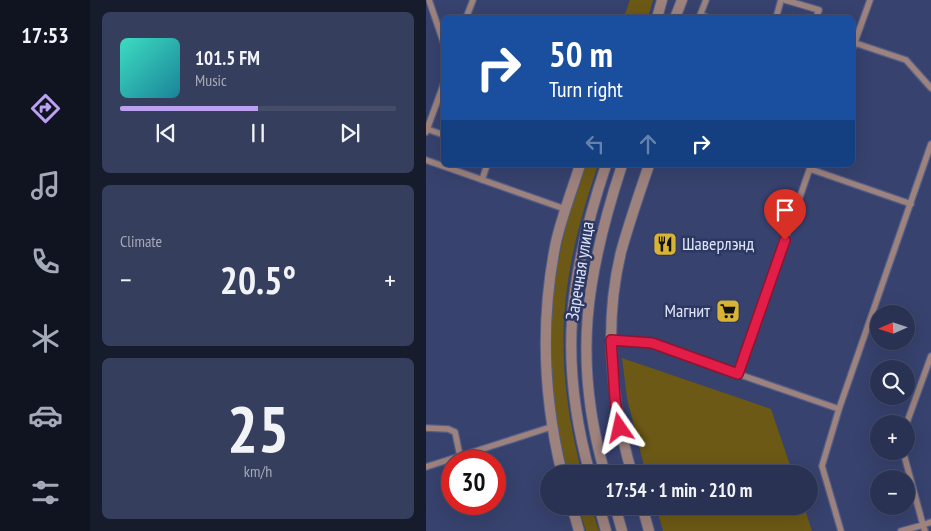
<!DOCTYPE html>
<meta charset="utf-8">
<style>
body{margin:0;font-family:"PT Sans Narrow",sans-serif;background:#353e5c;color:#f1f3f6;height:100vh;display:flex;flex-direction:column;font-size:19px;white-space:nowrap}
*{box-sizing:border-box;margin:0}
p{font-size:16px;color:#a5aab8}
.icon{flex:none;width:28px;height:28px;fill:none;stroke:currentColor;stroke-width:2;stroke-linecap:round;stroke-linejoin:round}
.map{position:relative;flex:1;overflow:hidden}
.panel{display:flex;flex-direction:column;gap:12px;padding:12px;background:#171c2d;width:336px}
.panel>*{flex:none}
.guide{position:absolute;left:15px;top:15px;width:414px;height:152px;border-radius:8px;box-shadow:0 5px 20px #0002,0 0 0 1px #454d69;background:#1a4fa0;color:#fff;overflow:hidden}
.needle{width:32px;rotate:267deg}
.fabs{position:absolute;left:444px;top:305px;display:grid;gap:10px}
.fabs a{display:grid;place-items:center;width:45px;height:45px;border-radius:50%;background:#293252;box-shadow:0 5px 20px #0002,0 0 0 1px #454d69;font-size:25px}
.speed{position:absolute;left:15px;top:450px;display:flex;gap:10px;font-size:25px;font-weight:700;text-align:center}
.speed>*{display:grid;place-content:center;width:65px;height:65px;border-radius:50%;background:#293252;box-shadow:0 5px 20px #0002,0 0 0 1px #454d69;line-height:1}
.speed .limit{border:8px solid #d22;background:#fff;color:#111}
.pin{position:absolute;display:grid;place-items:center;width:42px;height:42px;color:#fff;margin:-51px -21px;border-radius:50% 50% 50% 0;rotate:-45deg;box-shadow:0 0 5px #0007}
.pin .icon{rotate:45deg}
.me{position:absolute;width:55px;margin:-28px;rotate:349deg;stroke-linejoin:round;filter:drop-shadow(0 0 4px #0008)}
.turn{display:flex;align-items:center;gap:18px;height:105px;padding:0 25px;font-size:22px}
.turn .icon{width:65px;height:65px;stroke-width:2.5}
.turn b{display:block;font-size:35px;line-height:42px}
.lanes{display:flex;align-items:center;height:48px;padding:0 25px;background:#0003;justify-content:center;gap:25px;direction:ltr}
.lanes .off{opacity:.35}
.big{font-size:38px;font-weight:800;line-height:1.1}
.panel .widget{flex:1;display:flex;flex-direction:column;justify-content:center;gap:8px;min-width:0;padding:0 18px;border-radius:8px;background:#353e5c}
.panel .dial{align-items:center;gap:0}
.dial b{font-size:65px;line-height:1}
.song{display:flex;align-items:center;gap:15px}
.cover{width:60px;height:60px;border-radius:8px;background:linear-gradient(135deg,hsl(170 70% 55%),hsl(190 70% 35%))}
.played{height:5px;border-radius:2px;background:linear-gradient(90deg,#bca0f2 50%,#454d69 50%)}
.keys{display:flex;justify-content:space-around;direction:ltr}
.heat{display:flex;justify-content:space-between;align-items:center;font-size:28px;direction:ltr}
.trip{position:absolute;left:114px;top:465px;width:278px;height:50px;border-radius:25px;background:#293252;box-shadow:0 5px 20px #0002,0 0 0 1px #454d69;font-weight:800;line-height:50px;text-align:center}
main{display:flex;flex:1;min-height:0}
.tab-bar{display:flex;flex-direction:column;width:90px;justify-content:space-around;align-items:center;background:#101421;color:#a5aab8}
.tab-bar .icon{width:35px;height:35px}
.tab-bar .active{color:#bca0f2}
.tab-bar b{font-size:22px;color:#f1f3f6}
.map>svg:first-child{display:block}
.green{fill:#6c5916}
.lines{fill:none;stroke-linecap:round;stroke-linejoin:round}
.service-casing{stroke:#555f87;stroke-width:8}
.minor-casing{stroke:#555f87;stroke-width:12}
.tertiary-casing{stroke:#555f87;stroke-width:12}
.service{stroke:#9d827d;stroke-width:5.5}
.minor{stroke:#9d827d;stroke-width:10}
.tertiary{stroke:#9d827d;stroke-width:10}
.route-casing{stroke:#92132f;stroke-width:12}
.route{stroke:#e11d48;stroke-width:9}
.labels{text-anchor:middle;stroke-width:5;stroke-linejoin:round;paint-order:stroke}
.poi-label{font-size:18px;fill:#dee5fa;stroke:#2d3862;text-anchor:start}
.street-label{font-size:18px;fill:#dee5fa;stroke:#2d3862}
</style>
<main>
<nav class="tab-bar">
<b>17:53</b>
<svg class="icon active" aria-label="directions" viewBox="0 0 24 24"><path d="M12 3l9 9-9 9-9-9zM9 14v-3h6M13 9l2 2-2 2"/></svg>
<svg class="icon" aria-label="music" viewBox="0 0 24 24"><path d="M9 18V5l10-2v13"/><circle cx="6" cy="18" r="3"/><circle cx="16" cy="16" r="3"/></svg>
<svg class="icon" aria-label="phone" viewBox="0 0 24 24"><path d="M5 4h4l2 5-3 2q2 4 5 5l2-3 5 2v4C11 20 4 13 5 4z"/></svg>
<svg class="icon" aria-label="climate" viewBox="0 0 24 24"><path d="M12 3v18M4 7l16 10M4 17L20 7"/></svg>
<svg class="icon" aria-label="car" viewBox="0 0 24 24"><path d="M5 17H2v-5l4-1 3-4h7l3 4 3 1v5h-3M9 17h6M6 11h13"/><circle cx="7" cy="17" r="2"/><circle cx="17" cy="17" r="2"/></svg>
<svg class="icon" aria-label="filters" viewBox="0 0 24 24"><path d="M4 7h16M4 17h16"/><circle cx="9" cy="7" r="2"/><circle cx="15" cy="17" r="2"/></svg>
</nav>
<section class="panel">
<div class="widget">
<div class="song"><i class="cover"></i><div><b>101.5 FM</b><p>Music</p></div></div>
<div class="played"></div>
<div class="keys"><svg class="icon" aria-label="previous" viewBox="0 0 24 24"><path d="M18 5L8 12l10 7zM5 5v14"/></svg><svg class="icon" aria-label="pause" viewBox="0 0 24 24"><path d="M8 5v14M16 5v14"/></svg><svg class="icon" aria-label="next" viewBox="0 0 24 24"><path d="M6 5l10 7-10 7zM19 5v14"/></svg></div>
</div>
<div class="widget"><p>Climate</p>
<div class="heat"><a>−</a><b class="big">20.5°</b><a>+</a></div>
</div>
<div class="widget dial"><b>25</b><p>km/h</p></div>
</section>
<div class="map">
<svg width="505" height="531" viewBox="0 0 505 531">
<rect width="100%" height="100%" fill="#37426e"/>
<path class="green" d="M204,0H227L222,17H198Z
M159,165H172C133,279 126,356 156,474H142C114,359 120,276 159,165Z
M196,358L345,409L367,474H220L201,398Z
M152,506H165L173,531H160Z
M230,506H378L386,531H237Z"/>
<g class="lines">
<g class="service-casing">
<path id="service" d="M3,0L18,44
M359,0L393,10L390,18
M275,15L283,18
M40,18L47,0
M273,18L280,0
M350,18L355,0
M429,43L480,60L505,88
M426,50L444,0
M1,129L18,135
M0,132L18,83
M0,160L139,209
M384,169L485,204
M56,180L61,165
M185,340L225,343L312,374L385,165
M312,374L413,409L396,466L415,531
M413,409L505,144
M480,425L505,356
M0,428L22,429L29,432L34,456
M477,451L497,525L505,522
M0,467L125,427
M475,531L497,525L499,531"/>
</g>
<g class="minor-casing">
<path id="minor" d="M136,474C117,396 114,320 130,242C136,216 146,190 154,165
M206,474C185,401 177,326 195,252C203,223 213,194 223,165
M146,506L153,531
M216,506L223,531"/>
</g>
<g class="tertiary-casing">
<path id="tertiary" d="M231,18L236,0
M249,18L256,0
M164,474C132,359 143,276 180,165
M179,474C146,360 160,275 196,165
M173,506L180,531
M189,506L196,531"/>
</g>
<use href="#service" class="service"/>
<use href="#minor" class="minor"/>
<use href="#tertiary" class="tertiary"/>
</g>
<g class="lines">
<g class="route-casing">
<path id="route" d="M194,428L189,399L185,340L226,343L312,374L359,240"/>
</g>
<use href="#route" class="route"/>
</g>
<defs>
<g id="restaurant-square" transform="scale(1.25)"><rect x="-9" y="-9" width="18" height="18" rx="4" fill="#d9b334" stroke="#2d3862"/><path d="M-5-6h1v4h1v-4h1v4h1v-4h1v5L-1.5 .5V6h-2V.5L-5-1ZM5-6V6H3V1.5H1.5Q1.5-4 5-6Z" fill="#111"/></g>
<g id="supermarket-square" transform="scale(1.25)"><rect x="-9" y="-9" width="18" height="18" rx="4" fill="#d9b334" stroke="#2d3862"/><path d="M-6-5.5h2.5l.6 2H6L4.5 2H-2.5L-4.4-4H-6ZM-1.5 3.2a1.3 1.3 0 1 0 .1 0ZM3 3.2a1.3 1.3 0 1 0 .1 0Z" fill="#111"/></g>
</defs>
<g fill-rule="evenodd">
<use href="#restaurant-square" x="239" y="244"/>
<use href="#supermarket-square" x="302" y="311"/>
</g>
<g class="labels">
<g class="poi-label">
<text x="256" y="250">Шаверлэнд</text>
<text x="284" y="317" text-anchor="end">Магнит</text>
</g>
<g class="street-label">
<text transform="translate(154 271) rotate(-81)" y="6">Заречная улица</text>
</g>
</g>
</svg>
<div class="fabs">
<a><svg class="needle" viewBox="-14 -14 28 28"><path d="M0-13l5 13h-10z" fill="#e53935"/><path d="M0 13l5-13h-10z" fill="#a5aab8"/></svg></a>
<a><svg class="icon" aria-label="search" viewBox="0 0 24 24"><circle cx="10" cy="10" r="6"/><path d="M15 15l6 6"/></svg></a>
<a>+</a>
<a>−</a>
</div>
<div class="speed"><div class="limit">30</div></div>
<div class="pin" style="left:359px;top:240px;background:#d93025"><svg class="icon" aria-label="arrive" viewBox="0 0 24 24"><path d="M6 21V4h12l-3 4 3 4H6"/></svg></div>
<svg class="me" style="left:194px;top:428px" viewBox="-20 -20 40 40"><path d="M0-17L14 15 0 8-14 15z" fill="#e11d48" stroke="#fff" stroke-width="4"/></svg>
<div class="trip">17:54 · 1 min · 210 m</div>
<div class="guide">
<div class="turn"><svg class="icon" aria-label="right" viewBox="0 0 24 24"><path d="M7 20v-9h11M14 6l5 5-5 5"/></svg><div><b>50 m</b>Turn right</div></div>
<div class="lanes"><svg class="icon off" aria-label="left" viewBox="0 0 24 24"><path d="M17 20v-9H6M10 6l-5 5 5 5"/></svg><svg class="icon off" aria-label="ahead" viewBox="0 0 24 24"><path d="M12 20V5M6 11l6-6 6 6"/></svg><svg class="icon" aria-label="right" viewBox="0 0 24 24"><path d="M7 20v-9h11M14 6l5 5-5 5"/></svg></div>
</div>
</div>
</main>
